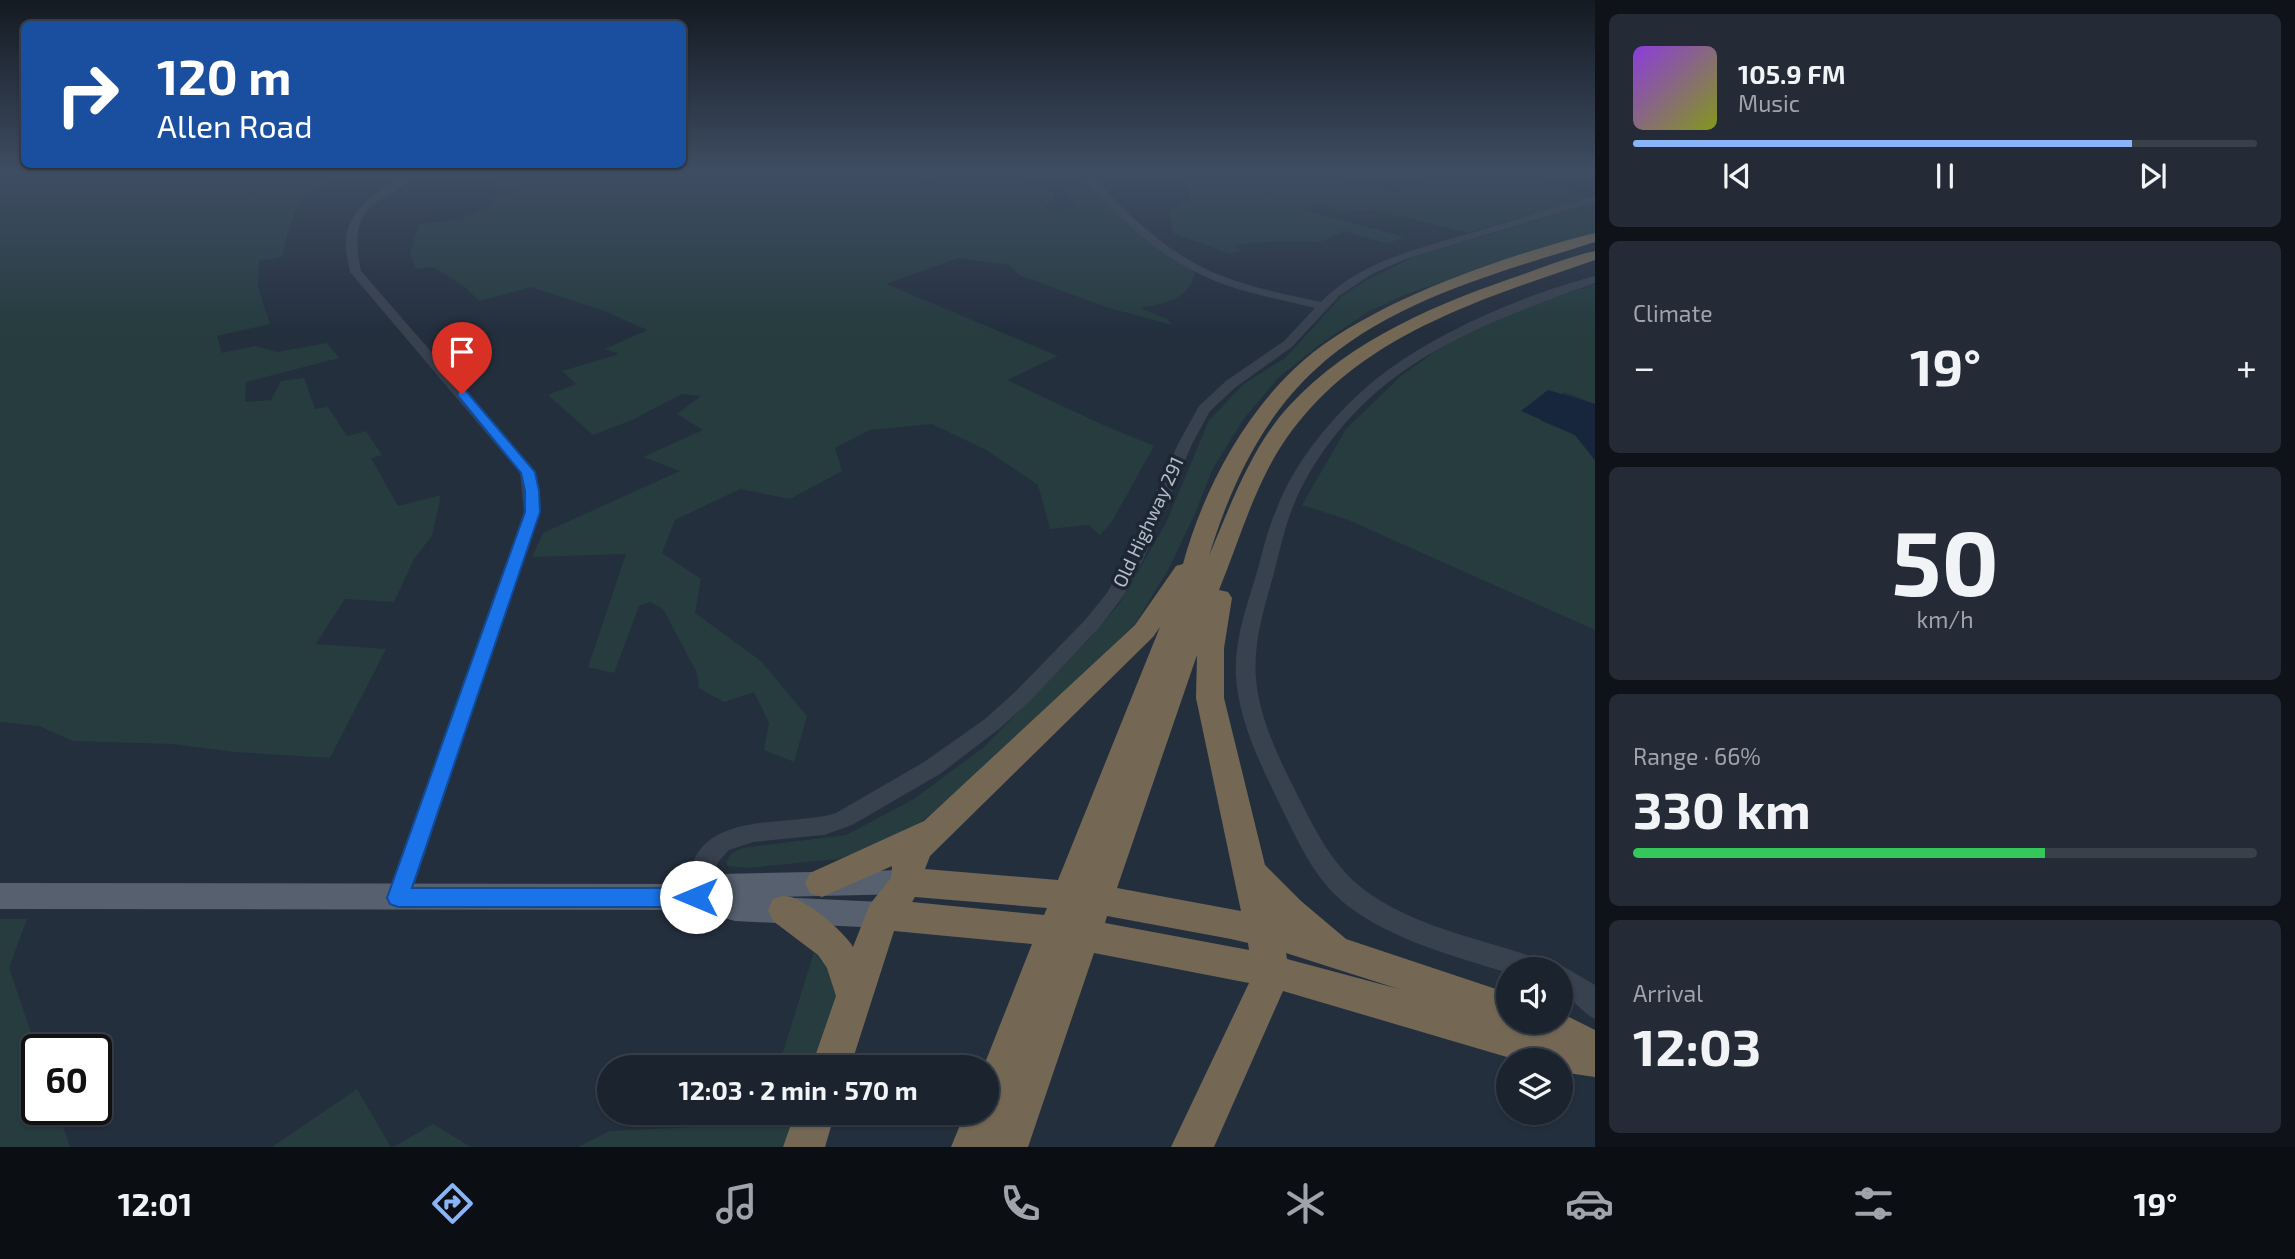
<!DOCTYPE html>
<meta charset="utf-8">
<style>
body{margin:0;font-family:"Exo 2",sans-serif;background:#242b36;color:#f1f3f6;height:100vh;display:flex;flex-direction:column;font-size:26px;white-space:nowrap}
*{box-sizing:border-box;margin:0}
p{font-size:23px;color:#a0a4aa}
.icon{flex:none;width:38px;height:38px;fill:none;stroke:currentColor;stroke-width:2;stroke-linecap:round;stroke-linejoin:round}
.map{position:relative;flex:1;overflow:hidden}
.sheet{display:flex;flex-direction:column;gap:14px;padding:14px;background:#0f1319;width:700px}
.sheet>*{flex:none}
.guide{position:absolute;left:21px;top:21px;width:665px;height:147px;border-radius:10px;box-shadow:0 2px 5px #0004,0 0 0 2px #39404a;background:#1a4fa0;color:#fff;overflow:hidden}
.fabs{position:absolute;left:1496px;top:957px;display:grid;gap:14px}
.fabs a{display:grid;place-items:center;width:77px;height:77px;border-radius:50%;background:#1b232e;box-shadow:0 2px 5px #0004,0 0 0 2px #39404a;font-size:35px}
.speed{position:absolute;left:21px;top:1034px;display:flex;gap:14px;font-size:35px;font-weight:700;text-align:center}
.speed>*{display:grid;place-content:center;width:91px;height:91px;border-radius:50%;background:#1b232e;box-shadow:0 2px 5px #0004,0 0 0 2px #39404a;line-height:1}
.speed .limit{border:4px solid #111;border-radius:10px;background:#fff;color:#111}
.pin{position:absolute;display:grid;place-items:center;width:60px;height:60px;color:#fff;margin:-72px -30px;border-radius:50% 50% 50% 0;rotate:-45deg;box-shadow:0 0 7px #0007}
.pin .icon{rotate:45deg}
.me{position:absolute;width:77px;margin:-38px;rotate:270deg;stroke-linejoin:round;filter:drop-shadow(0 0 5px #0008)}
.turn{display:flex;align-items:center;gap:24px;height:147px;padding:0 21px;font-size:32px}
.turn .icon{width:91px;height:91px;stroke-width:2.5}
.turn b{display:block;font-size:49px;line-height:60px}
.big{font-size:52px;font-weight:700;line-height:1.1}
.sheet .widget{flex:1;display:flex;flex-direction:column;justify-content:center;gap:10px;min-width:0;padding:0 24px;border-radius:10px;background:#242b36}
.sheet .dial{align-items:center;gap:0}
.dial b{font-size:91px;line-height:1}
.song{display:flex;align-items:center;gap:21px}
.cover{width:84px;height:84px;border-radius:10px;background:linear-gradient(135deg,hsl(270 70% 55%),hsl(70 70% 35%))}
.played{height:7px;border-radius:4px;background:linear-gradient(90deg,#8ab4f8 80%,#39404a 80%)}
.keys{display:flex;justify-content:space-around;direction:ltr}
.heat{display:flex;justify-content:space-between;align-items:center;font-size:38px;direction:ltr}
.charge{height:10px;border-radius:5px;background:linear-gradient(90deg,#34c759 66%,#39404a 0)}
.trip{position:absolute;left:597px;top:1055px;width:402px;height:70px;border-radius:35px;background:#1b232e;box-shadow:0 2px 5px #0004,0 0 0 2px #39404a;font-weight:700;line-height:70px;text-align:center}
.menu{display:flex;height:112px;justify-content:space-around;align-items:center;background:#0b0e12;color:#a0a4aa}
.menu .icon{width:49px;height:49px}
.menu .current{color:#8ab4f8}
.menu b{font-size:32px;color:#f1f3f6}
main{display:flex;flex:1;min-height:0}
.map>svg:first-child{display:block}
.green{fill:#263c3f}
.water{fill:#17263c}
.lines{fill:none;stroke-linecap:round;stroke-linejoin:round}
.minor{fill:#38414e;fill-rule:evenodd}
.major{fill:#56606e;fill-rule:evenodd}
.highway{fill:#746855;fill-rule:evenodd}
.route{fill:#1a73e8;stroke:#114b97;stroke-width:2}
.labels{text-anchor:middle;stroke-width:7;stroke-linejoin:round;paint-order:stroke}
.street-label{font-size:19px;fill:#b4bcc9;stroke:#1d2633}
</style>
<main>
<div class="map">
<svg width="1595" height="1147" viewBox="0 0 1595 1147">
<rect width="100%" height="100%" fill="#242f3e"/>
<path class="green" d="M0,171L375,172C357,179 337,179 320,186C292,198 289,231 282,257L259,261L258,287L270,324L217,336L222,353L255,346L277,352L327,343L339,358L246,382L245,402L271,400L281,381L304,378L315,409L328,407L347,436L366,431L382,455L371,458L398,506L441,495L432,536L414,559L394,602L345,599L316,644L386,649L330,758L235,752L172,744L73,741L39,726L0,722Z
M480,171L526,174L523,171H874L892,175L944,171L923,180V184L939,187L941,181C973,174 1024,180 1054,193L1053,202L1044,206L1050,210L1076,206L1066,191L1077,184L1040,171H1065L1085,179L1114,208L1195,271C1190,300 1164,304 1140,308L1167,319L1172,325L1109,308L1019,275L1010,265L958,258L886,284L1058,356L1007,380L1101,424L1154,446L1111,523L1100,535L1088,525L1050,529L1038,485L986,450L932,424L870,430L835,448L842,471L790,499L740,489L675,520L662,553L701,579L695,613L761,661L807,716L794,762L764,750L769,723L754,692L724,702L699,688L697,673L663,609L650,602L639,606L614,673L588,667L626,554L532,557L543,533L680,471L643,457L703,430L677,414L701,396L682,394L632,420L593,435L548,395L576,384L562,371L619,354L605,349L647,330L604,311L531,287L479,301L465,287L433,267L416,269L410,253L419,224L459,220L489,206L496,196L517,189L496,185L474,173Z
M1189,171H1300L1372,190L1395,192L1432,180L1421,171L1455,178L1505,172L1590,197L1468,233L1373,209L1345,211L1317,203L1303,210L1404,237L1387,244L1345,231L1320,242L1279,241L1235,245L1241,251L1230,254L1173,233L1170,211L1191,199L1186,186L1194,174Z
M1595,203V233L1406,294L1368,312L1322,343L1279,377L1243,420L1212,470L1195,514L1168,570L1135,624L994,760L921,822L884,844L838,859L748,868L727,866C726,854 734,852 743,848L846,835L914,799L984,747L1091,637L1119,604L1166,523L1209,420L1245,383L1285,358L1342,296L1367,280L1414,257Z
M1595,284V404L1564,392L1541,421L1575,435L1595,460V630L1346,519L1302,505L1346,429L1402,375L1446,344L1499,317Z
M0,919H27L9,968L37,1050V1110H57L70,1147H0Z
M814,952L839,983L834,1011L815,1067L778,1068Z
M357,1089L391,1147H272Z
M763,1113H799L788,1147H578L610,1131L759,1124Z
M433,1124L471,1147H393Z"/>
<path class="water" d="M1548,390L1595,404V460L1575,435L1521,411Z"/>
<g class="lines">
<path class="minor" d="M414,171H425C381,206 346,199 361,271L533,469L540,491V512L410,898L407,905L398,908L389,905L386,898L524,512L520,473L350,272C348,261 345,250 346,239C349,205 387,184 414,171Z
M1080,171H1089C1122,211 1164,250 1212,272C1247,287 1284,294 1321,302C1362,259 1426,247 1481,230C1519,219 1557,206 1595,196V202L1406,259L1372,274L1339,296L1292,347L1236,387L1210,411L1192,444L1144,558L1124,595L1099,628L1029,702L999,729L940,774L852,825L824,835L753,842L729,850L718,862L706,904L697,907L688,904L685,897C689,883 690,863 699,851C727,813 796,826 836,813L924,762L985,719L1015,692L1085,620L1107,593L1126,558L1178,444L1199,406L1226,381L1284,341L1315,308C1279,299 1241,293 1206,277C1158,256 1111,214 1080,171Z
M1595,276V283C1516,312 1434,340 1371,397C1339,426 1310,465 1294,504C1284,528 1279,555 1272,580C1263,612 1253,645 1256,679C1260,723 1282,764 1301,802C1318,836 1335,868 1366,891C1420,930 1486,939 1547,962L1551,970H1508V973C1454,956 1394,941 1348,906C1316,881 1300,846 1283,811C1263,769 1239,724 1236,677C1234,643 1245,610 1255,579C1262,555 1267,530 1277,508C1293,466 1327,423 1360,393C1418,339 1519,296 1595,276Z
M1561,965L1595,985V1019C1582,1013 1574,999 1561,991V970H1551Z"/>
<path class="major" d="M907,870L917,873L921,882L917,891L907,894L776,897L882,902L893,906L897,915L893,924L882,928L735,921L697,910L0,909V883L695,884L721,874Z"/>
<path class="highway" d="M1595,233V242C1501,272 1391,300 1316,369C1262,418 1230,487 1209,556C1230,506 1252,446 1289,406C1352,338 1439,303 1524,274C1547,266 1571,256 1595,251V260C1468,304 1333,343 1267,471C1248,508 1235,551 1219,590L1228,592L1232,598L1224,648V698L1265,865L1301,901L1346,939L1508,993V1022H1561V1013L1595,1030V1077L1561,1072V1060H1517L1283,991L1214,1147H1171L1249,983L1094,953L1028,1147H951L965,1113H987V1068H983L1032,944L894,931L850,1068H811L836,996L827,968L818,955L773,921L768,910L773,899C776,898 780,896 783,896C801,894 845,932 853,947L870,904L891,878L892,866L822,897L810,893L805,883L810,873L924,821L1135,625L1176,566L1183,564C1203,490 1245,411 1304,360C1372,301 1507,255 1595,233ZM1160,627L1058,880L925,869L930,856L1153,637ZM1197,655L1196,698L1241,911L1117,888ZM915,897L1047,908L1044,915L912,902ZM1107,916L1231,939L1248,943L1249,950L1105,923ZM1286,953L1399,989L1287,959Z
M795,1113H835L825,1147H783Z"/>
</g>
<linearGradient id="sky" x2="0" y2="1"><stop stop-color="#141a22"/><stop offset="0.52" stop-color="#3f4d63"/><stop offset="1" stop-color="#3f4d63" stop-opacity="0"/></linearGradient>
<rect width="1595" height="331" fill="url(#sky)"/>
<path class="route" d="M462,390L466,391L535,472L539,491L540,512L412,888H696L704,890L708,897L704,904L696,907H398L390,904L387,898L525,512V491L521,473L458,396V391Z"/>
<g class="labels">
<g class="street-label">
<text transform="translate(1148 522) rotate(-65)" y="7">Old Highway 291</text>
</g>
</g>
</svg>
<div class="fabs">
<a><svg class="icon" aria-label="sound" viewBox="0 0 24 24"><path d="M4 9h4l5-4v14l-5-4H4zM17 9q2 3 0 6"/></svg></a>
<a><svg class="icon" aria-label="layers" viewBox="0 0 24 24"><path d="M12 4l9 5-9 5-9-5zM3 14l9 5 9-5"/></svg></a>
</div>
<div class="speed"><div class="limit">60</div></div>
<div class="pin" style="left:462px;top:394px;background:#d93025"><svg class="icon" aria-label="arrive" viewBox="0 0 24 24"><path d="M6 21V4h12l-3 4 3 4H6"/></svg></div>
<svg class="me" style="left:696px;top:897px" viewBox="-20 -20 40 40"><circle r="19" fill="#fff"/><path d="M0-13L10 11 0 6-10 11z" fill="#1a73e8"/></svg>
<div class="trip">12:03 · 2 min · 570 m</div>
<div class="guide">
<div class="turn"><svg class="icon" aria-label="right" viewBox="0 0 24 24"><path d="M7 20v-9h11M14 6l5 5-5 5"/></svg><div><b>120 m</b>Allen Road</div></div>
</div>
</div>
<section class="sheet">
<div class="widget">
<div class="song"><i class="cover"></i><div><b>105.9 FM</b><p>Music</p></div></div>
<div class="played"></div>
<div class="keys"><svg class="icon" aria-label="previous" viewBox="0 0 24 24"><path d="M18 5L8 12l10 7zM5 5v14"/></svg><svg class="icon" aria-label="pause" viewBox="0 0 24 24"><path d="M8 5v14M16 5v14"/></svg><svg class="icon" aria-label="next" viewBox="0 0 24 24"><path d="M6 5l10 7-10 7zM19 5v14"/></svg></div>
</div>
<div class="widget"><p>Climate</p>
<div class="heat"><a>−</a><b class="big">19°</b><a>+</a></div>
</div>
<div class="widget dial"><b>50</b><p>km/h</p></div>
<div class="widget"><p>Range · 66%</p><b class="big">330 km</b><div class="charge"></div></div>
<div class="widget"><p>Arrival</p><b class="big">12:03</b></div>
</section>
</main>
<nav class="menu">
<b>12:01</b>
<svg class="icon current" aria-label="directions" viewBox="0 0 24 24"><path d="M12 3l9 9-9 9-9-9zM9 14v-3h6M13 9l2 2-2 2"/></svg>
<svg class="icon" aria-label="music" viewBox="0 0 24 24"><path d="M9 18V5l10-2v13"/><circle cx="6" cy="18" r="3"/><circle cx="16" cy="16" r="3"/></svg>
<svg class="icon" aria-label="phone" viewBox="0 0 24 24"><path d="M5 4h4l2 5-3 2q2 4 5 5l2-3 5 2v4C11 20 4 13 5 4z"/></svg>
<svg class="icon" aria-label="climate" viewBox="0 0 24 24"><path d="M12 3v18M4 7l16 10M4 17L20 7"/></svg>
<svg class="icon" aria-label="car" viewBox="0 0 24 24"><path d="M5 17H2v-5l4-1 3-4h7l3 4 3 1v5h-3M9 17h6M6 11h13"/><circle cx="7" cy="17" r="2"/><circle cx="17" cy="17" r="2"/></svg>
<svg class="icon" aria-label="filters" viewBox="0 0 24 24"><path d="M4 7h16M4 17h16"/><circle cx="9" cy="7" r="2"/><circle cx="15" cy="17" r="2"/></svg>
<b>19°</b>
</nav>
